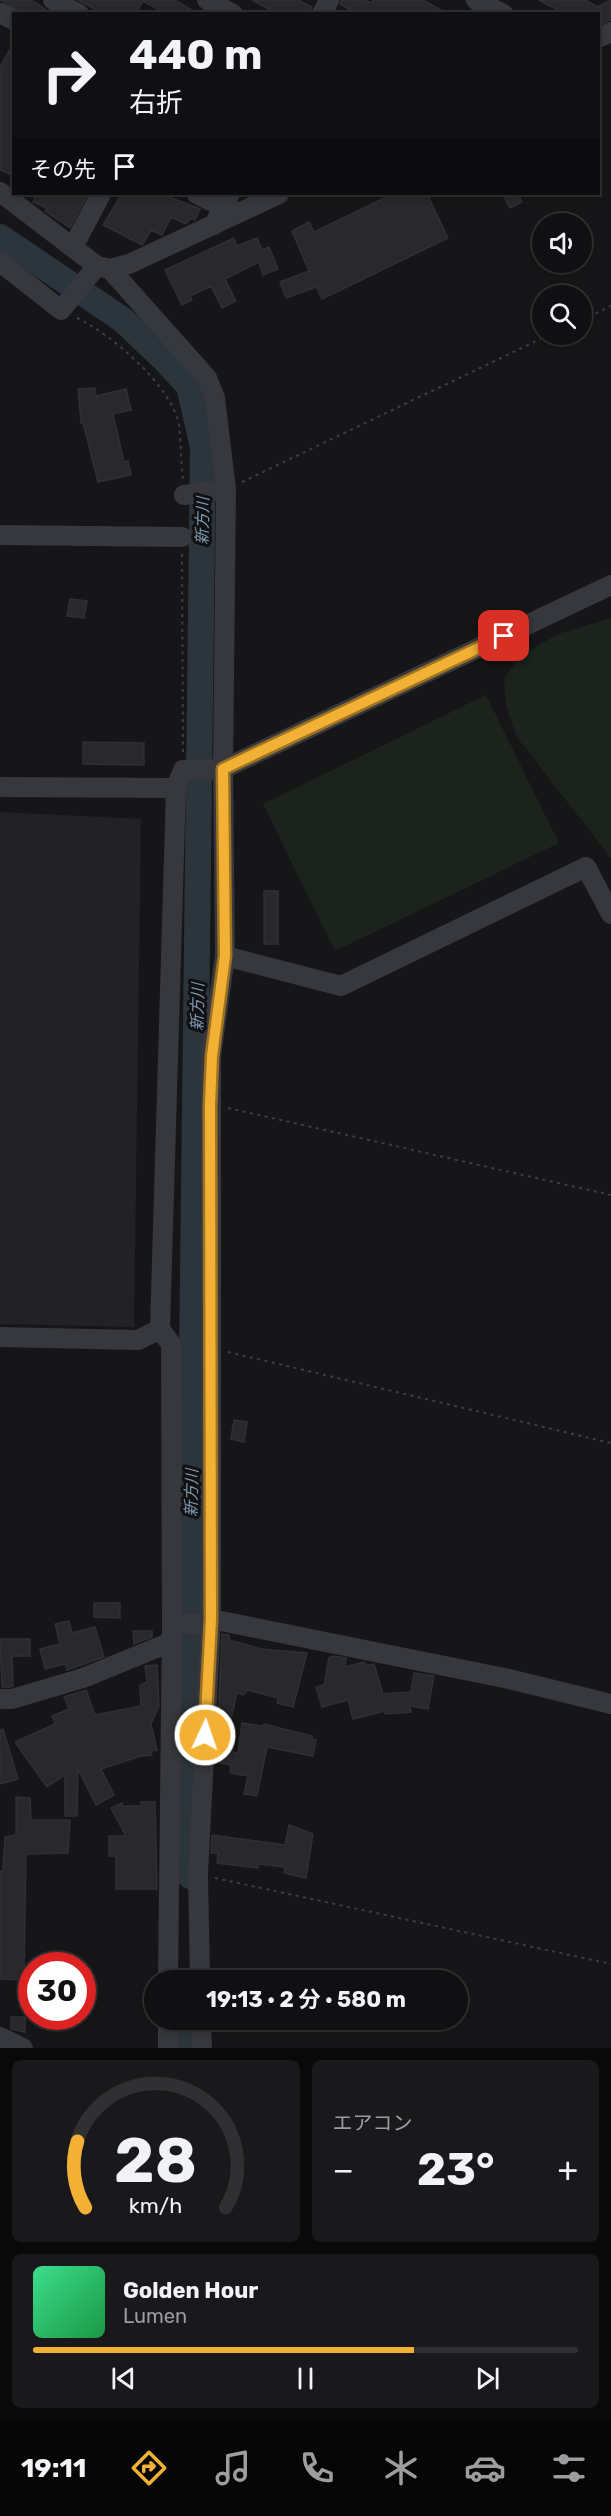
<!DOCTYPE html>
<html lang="ja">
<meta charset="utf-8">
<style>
body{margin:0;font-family:Rubik,"Noto Sans JP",sans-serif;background:#19191b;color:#f1f3f6;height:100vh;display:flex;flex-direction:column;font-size:22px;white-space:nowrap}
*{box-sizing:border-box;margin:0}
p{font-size:20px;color:#9c9d9f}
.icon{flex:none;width:33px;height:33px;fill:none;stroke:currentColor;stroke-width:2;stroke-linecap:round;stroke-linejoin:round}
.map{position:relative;height:2048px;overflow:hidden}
.side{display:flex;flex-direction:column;gap:12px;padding:12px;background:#09090a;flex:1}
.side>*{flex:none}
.guide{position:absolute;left:12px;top:12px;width:588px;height:183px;border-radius:0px;box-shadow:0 3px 9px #0003,0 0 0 2px #303032;background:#101012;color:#f1f3f6;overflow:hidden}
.fabs{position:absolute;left:532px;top:213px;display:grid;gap:12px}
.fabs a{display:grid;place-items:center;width:60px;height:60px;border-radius:50%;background:#101012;box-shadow:0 3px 9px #0003,0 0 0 2px #303032;font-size:30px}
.speed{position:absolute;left:18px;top:1952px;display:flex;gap:12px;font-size:30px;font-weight:700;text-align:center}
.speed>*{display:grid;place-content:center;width:78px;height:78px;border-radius:50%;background:#101012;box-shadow:0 3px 9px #0003,0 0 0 2px #303032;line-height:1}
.speed .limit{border:9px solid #d22;background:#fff;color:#111}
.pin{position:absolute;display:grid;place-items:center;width:51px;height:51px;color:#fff;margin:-26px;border-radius:12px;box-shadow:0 3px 9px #0006}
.me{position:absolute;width:66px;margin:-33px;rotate:3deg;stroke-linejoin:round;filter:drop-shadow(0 0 4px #0008)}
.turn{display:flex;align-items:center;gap:21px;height:126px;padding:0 18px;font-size:27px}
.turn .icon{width:78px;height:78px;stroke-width:2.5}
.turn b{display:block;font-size:42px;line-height:51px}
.then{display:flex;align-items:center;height:57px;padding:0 18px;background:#0003;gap:12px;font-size:22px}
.big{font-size:45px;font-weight:700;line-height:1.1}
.side .card{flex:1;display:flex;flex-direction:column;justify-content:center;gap:9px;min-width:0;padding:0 21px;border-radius:9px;background:#19191b}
.side .dial{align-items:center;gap:0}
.dial svg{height:156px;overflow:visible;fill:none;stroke:#303032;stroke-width:7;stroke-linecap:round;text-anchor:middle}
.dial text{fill:#f1f3f6;stroke:none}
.song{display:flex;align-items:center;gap:18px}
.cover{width:72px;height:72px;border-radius:9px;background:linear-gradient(135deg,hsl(150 70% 55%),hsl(140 70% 35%))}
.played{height:6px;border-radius:3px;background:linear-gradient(90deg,#f2b134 70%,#303032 70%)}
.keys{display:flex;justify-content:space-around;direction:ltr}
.heat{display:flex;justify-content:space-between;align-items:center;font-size:33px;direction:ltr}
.side .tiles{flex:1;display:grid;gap:12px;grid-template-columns:1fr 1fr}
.card:last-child{grid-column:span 2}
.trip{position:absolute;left:144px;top:1970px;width:324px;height:60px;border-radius:30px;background:#101012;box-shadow:0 3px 9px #0003,0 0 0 2px #303032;font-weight:700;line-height:60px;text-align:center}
.dock{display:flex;height:96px;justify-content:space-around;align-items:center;background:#060607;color:#9c9d9f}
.dock .icon{width:42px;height:42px}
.dock .current{color:#f2b134}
.dock b{font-size:27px;color:#f1f3f6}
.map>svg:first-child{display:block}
.built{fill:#222225}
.green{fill:#1c231d}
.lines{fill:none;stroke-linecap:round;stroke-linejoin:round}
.river{stroke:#2c353c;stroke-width:26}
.building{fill:#29292c;stroke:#303034;stroke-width:1.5}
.path{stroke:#3d3f44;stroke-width:2;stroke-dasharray:3 4.5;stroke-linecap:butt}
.minor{stroke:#37383d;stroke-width:20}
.route-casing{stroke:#9d7322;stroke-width:15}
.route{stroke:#f2b134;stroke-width:10}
.labels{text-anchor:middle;stroke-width:6;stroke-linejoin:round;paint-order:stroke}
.water-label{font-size:16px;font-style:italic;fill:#7f9bb3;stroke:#111113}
</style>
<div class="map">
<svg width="611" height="2048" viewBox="0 0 611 2048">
<rect width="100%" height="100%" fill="#161618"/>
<path class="built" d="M0,812L141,819L134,1327L0,1324Z"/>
<path class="green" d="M611,618V858L516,736L506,705L504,678L522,655L558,634Z
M486,695L559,843L335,951L263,804Z"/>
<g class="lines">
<path class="river" d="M0,237L123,320L164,359L189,386L203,447L189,1605L190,1876
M190,2019V2048"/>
</g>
<path class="building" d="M0,0H31L53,14H24Z
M78,0H175L198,14H166L143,1L136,14H103Z
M252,0H298L312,7L310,14H278Z
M341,0H365L372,3L373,0H423L448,14H358L340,4Z
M539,0H585L598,7L611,0V20L598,25V14H565Z
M14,42V176L0,170V67Z
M37,194H88L70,228L45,211L47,208L33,202Z
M122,194H162L200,209L195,220L190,219L186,224L171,217L162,235L151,230L142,245L103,225Z
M393,194H427L448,238L322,299L316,287L286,298L280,282L309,271L292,231L309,222L314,232Z
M503,194H518L522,202L510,208Z
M234,238L237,246L257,238L262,250L269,247L278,269L263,275L259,262L225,279L236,301L222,308L211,286L190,296L192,300L182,305L165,270Z
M95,388L96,396L126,389L131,410L113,414L124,462L128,461L131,475L98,482L83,422L81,423L78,389Z
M70,599L87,601L84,618L67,616Z
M83,742L144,743V765L83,764Z
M264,891H278V944H264Z
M234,1420L247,1422L244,1442L231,1439Z
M94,1603H120V1618L94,1617Z
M69,1621L72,1633L95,1627L104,1657L67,1670L65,1664L45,1669L40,1649L60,1644L55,1624Z
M133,1631H152V1637L134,1644Z
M222,1634L229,1635V1640L261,1649L307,1653L293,1707L277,1703L278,1698L248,1690L243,1695L237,1693L229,1728L218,1726Z
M0,1639H30V1656H12L13,1686L10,1687H2Z
M332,1656L346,1658L345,1667L364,1662L367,1665L374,1664L383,1694L411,1692L414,1673L434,1676L428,1709L410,1706L411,1712L385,1714V1711L353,1719L348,1700L322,1707L316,1687L324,1685L329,1658Z
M157,1665L159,1706L151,1724L157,1750L151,1751L152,1755L141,1756L101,1769L114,1795L96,1805L78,1769L77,1816H65V1775L47,1787L15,1742L55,1724L52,1716L69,1709L64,1697L86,1690L95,1715L141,1706L140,1685L147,1682L145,1666Z
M242,1723L263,1726L264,1724L312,1736V1739L316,1740L313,1756L267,1747L257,1796L244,1794L248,1776L230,1773L231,1765L220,1763L223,1750L238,1753Z
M3,1729L18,1779L0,1784V1730Z
M16,1797L30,1798L31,1820H70L68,1853L26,1854L24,1966H29V1980L0,1979V1871H3L5,1837L16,1835Z
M141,1802H155L157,1889H116V1856H109V1836H126L111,1808L122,1803L123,1806H142Z
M289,1825L313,1834L306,1878L284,1873L285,1867L258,1864V1868L217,1863L218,1853H211L212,1835L285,1845Z
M11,2017H25V2032L11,2029Z"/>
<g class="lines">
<path class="path" d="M77,318C111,334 172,386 179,425C181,443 181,462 183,480
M582,320L611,306
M242,482L551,334
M182,554L183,753
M228,1108L611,1195
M228,1352L611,1443
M215,1878L611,1964"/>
<path class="minor" d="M53,0L79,14
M207,0L233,14
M476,0L503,14
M0,13L14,20
M322,14L329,0
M598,38L611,32
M0,192L97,266L110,269L129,264L279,194
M197,194L223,207
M214,225L230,194
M73,247L101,194
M0,262L61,310L97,266
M110,269L207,378L215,398L226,489L223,769L225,956L211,1056V1619L198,1874L200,1980
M184,495L226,489
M0,535L182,537
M0,787L176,788
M225,956L341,986L586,867L611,914
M0,1337L138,1340L160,1329
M172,1623L201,1624L211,1619L509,1679L611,1704
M0,1699H12L83,1678L171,1642
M168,1980L172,1623L171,1344L160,1329L176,788L183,770L223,769L611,585
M168,2019V2048
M201,2019L202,2048
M0,2037L23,2048"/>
</g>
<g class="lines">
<g class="route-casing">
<path id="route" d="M205,1735L211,1619L210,1105L212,1056L225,956L223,769L504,636"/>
</g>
<use href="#route" class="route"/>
</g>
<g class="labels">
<g class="water-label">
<text transform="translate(202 521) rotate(-89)" y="6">新方川</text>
<text transform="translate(197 1007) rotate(-89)" y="6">新方川</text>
<text transform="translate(191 1493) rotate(-89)" y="6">新方川</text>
</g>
</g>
</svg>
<div class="fabs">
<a><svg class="icon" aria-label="sound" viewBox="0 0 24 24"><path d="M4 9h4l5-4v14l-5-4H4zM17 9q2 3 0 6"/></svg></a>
<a><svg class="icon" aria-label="search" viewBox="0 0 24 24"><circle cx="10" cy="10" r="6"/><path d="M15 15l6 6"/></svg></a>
</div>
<div class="speed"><div class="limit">30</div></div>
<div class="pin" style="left:504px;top:636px;background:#d93025"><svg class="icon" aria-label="arrive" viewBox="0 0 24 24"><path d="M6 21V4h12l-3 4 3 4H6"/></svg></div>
<svg class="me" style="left:205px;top:1735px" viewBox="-20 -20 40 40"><circle r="17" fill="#f2b134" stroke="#fff" stroke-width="3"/><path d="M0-11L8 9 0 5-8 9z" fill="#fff"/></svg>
<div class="trip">19:13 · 2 分 · 580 m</div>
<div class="guide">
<div class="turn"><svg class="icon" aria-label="right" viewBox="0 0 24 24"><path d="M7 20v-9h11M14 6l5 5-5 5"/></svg><div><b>440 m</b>右折</div></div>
<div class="then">その先<svg class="icon" aria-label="arrive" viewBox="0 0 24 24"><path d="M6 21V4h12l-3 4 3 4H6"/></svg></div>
</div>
</div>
<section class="side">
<div class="tiles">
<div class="card dial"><svg viewBox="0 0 100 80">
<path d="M14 69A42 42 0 1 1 86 69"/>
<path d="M14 69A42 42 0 0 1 10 35" stroke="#f2b134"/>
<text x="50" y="56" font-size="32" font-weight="700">28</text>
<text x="50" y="72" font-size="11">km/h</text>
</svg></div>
<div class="card"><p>エアコン</p>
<div class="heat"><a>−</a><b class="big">23°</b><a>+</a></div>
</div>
<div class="card">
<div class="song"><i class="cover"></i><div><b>Golden Hour</b><p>Lumen</p></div></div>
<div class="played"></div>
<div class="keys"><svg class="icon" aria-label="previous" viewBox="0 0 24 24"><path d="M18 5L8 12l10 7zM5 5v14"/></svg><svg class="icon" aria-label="pause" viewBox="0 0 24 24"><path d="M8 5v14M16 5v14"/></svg><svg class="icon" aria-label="next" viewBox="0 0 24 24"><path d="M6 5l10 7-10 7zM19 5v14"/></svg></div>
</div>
</div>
</section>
<nav class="dock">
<b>19:11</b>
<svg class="icon current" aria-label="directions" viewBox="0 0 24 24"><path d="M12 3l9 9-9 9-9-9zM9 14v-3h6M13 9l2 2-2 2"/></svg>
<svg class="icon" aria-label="music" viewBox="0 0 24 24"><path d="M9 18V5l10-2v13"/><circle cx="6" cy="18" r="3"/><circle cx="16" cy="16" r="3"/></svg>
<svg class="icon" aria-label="phone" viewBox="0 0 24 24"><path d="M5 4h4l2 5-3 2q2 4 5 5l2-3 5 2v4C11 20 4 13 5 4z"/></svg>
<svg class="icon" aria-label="climate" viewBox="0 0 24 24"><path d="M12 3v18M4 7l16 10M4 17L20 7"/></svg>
<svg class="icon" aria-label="car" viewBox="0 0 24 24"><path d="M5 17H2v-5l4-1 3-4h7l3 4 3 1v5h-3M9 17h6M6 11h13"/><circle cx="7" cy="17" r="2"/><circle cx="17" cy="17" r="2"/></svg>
<svg class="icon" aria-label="filters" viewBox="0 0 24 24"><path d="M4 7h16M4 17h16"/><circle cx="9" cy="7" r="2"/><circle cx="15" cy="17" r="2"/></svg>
</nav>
